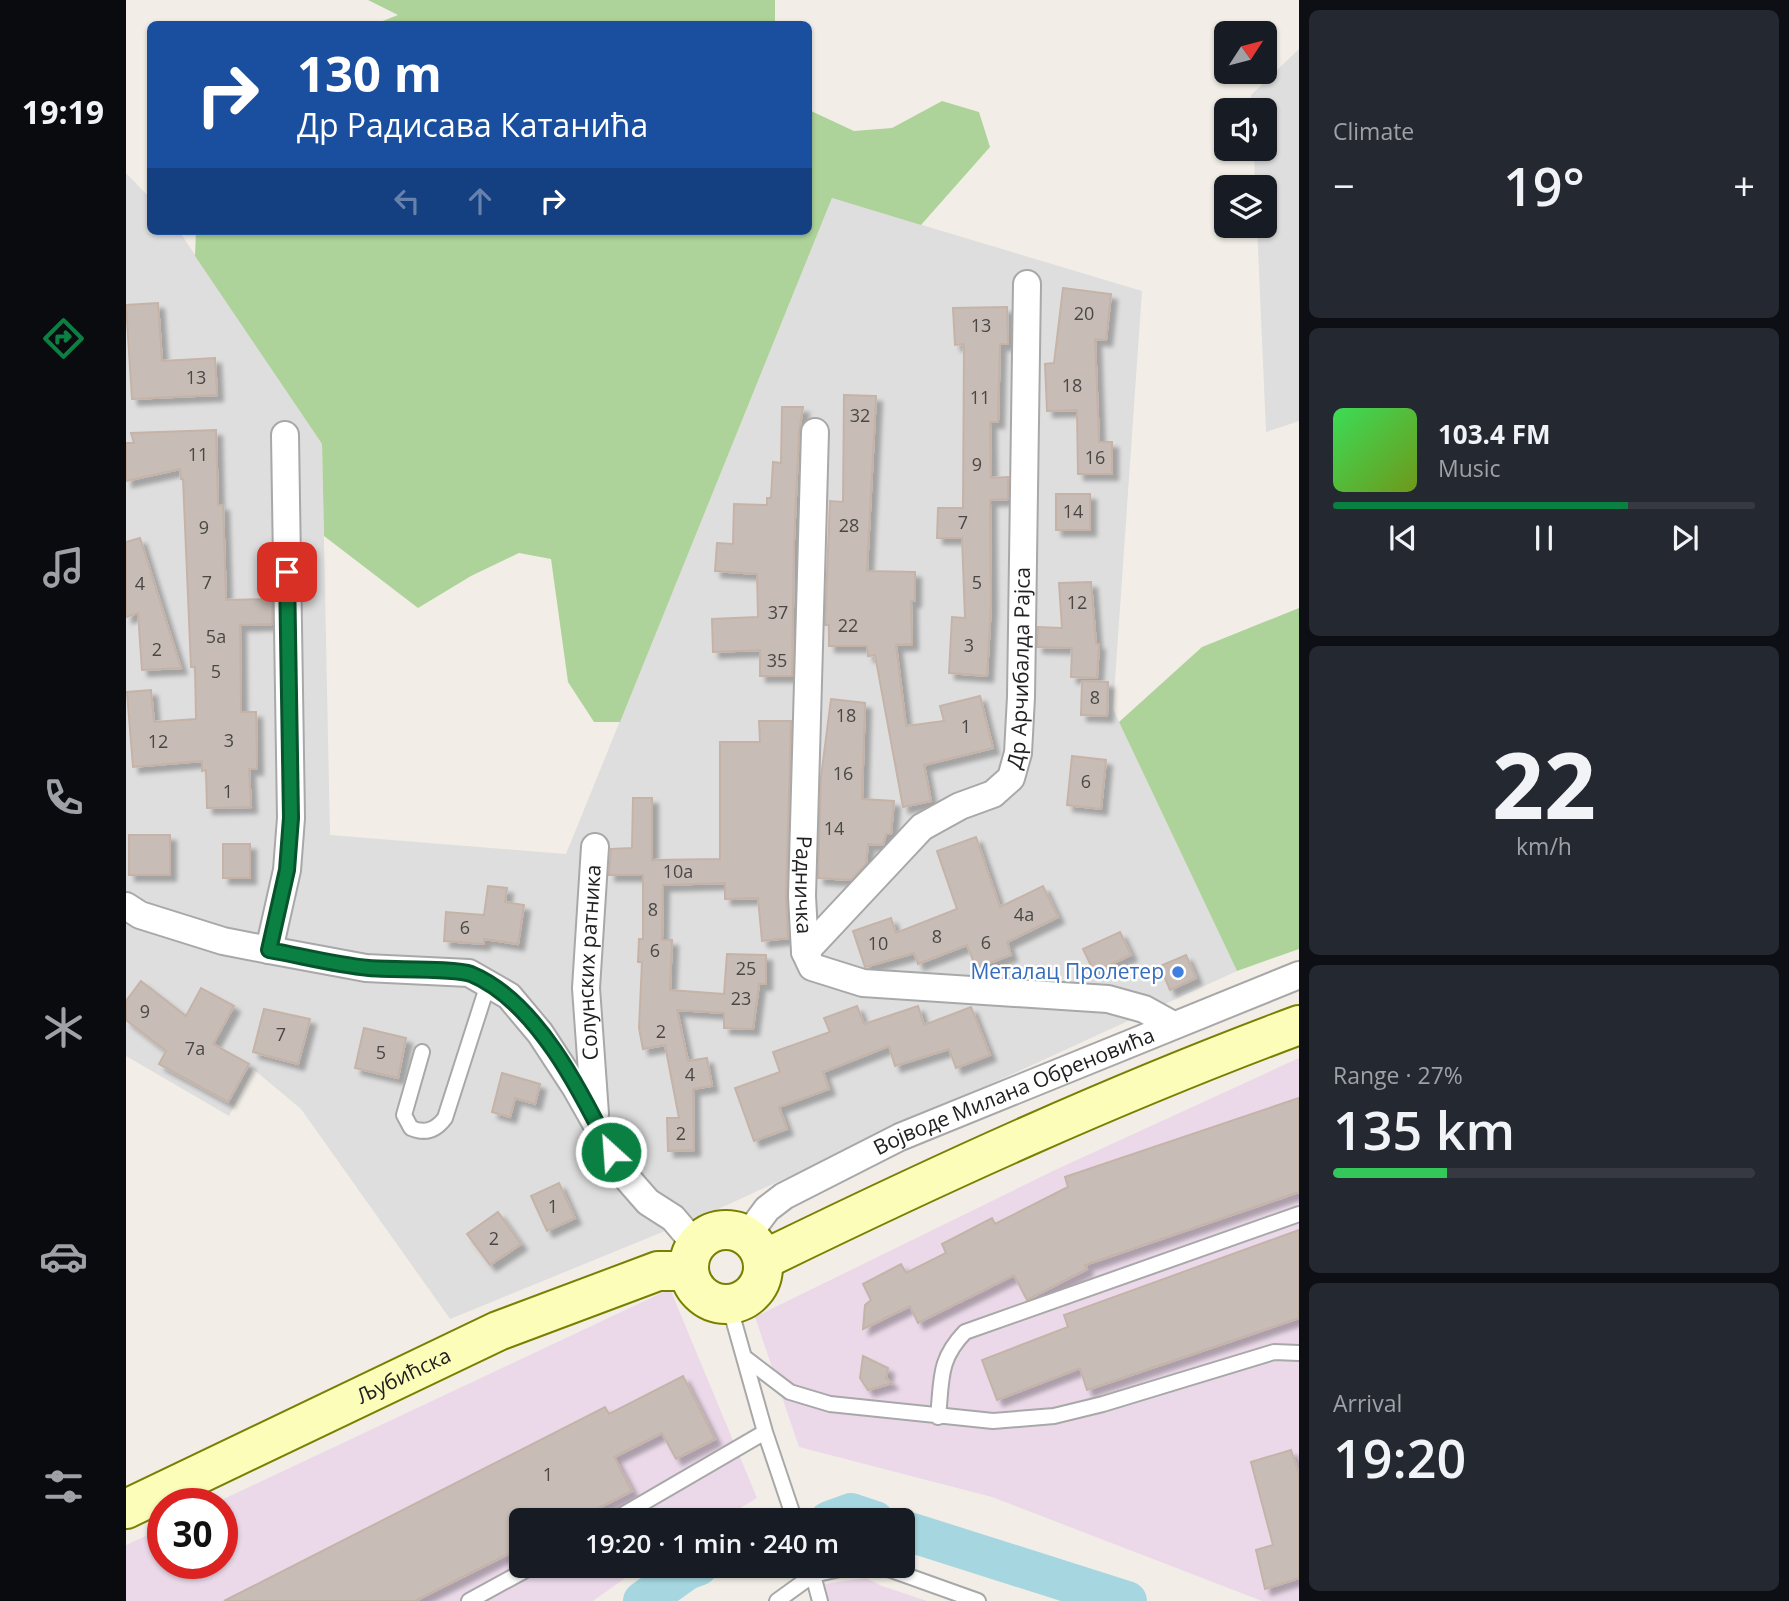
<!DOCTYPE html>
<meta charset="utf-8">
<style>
body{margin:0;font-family:"Open Sans",sans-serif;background:#242831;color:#f1f3f6;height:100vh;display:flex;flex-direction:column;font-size:26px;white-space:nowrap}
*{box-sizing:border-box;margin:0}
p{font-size:23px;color:#9ea1a6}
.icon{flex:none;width:38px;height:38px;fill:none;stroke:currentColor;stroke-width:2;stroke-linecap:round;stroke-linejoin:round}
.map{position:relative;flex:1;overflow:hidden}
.panel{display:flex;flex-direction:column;gap:10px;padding:10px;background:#0d0f14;width:490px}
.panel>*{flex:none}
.banner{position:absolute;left:21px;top:21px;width:665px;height:214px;border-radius:10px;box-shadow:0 2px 5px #0004;background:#1a4fa0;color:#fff;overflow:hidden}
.needle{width:46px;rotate:54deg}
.buttons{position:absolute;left:1088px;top:21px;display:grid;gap:14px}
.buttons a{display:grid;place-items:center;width:63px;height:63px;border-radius:10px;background:#171b24;box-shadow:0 2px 5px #0004;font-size:35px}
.speed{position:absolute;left:21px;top:1488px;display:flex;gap:14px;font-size:35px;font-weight:700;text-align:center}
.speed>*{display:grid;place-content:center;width:91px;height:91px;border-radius:50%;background:#171b24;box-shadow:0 2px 5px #0004;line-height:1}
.speed .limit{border:10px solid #d22;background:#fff;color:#111}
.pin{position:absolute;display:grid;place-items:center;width:60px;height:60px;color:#fff;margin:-30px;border-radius:14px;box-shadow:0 4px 10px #0006}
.me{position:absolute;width:77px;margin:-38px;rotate:334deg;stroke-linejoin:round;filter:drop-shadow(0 0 5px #0008)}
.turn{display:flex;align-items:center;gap:24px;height:147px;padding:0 35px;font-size:32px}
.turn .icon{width:91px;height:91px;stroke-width:2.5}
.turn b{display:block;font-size:49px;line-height:60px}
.lanes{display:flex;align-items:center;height:66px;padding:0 35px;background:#0003;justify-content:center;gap:35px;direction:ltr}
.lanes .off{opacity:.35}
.big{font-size:52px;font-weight:600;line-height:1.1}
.panel .widget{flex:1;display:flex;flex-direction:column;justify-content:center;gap:10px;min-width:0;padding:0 24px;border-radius:10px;background:#242831}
.panel .dial{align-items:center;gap:0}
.dial b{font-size:91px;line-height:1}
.song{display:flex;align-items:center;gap:21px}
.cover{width:84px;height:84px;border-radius:10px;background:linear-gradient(135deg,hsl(130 70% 55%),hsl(80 70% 35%))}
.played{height:7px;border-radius:4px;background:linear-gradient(90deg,#0b8043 70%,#363941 70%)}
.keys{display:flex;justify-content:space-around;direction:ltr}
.heat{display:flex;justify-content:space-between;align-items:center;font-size:38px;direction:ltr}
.charge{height:10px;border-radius:5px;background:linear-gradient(90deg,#34c759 27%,#363941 0)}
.trip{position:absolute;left:383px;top:1508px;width:406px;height:70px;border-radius:10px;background:#171b24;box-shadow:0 2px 5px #0004;font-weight:600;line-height:70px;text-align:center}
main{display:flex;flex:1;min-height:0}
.dock{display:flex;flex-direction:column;width:126px;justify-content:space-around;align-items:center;background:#090b0e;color:#9ea1a6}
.dock .icon{width:49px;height:49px}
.dock .active{color:#0b8043}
.dock b{font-size:32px;color:#f1f3f6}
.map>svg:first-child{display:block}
.residential{fill:#dfdede}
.industrial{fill:#ebd9e9}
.forest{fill:#aed39a}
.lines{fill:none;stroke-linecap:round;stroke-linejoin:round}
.river{stroke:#a6d7e1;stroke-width:40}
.building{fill:#c7bdb6;stroke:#c5b3a8;stroke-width:2;filter:url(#shadow)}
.lane-casing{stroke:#a8a8a8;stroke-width:18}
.street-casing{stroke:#a8a8a8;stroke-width:30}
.secondary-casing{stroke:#798000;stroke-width:42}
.lane{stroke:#fff;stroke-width:14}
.street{stroke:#fff;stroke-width:26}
.secondary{stroke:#fdfdba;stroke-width:38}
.route-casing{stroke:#07532c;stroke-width:18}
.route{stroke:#0b8043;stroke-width:12}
.shop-dot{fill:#3f7fe0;stroke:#fff;stroke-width:2.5}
.labels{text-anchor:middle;stroke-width:5;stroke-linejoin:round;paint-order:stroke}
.number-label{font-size:18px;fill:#4a4846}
.street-label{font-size:21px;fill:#212121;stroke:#fff}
.shop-label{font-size:21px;fill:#366cbe;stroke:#fff;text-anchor:end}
</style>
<main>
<nav class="dock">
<b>19:19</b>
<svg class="icon active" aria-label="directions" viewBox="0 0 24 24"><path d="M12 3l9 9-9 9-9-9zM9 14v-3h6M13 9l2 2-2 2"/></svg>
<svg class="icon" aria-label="music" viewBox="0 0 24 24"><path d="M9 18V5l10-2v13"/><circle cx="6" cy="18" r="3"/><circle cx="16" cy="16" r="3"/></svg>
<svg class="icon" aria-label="phone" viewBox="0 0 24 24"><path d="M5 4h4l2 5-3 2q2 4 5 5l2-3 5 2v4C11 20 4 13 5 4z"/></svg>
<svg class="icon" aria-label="climate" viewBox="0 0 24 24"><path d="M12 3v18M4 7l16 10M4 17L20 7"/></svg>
<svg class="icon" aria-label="car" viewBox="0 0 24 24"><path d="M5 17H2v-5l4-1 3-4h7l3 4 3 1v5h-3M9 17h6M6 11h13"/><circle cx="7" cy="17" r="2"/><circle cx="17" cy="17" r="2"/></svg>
<svg class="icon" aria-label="filters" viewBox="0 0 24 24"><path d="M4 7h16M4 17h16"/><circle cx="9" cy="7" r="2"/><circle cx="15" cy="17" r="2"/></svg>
</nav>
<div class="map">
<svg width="1173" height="1601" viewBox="0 0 1173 1601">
<defs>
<filter id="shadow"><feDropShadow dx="6" dy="6" stdDeviation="2" flood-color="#0004"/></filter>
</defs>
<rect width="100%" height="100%" fill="#f2eee7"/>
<path class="residential" d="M1173,49V421L1140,432L1131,226H1139V187H1129L1128,149H1139V110H1126L1125,95Z
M0,173L24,198V231H53L196,444L204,835L440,854L706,198L1016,291L987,709L1111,971L588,1211L324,1319L175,1109L127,1069L103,1116L0,1056Z"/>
<path class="industrial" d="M1173,1058V1601H1136L866,1497L673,1447L629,1317L929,1170Z
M544,1289L631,1498L593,1521H396V1566H516L467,1601H0V1545L37,1528V1563H96V1503H89Z
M740,1578L756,1586L801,1601H703L699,1584Z"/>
<path class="forest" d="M242,0H649V24H249L272,15Z
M816,101L853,112L864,147L795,225L706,198L494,722H468L442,682L425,559L393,553L345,576L292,608L198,536L196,444L69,256L70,231H682L683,110L728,131L766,128Z
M1173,608V949L1111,971L993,722L1076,647Z"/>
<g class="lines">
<path class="river" d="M703,1521L725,1513L749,1521
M777,1530L1001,1601
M517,1601L561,1570L572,1566"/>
</g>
<path class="building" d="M937,288L985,294L980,340L969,339L973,442H986V474H952L951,410L921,411L919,364L928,363Z
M32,303L36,361L89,358L91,395L6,399L0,305Z
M881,307L882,344H874L872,422H864L865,478L882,477V499L864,500L865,605L861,676L823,673L826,617L839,618L836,538H811L812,508H837L838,344L829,345L827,308Z
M718,395L750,396L741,571L789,572V601H785L786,644L770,645L780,726L818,721L814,706L854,696L867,748L798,765L805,801L777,807L749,655L742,656L741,646H703V625H699L704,501L717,502Z
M656,407H677L673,432L668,541L666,676H634V650L587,652L586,619L632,617L631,574L589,571L591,543L607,544L608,504L641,505V498H645L647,462L655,463Z
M90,430L92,505H97L100,600L146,599V624L114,625L115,712H130L131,769H123L125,807L81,808L80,770L76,771V761L7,767L1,692L25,690L28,722L70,719L69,667H65L57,479H55L54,469L0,481V443H8L5,433Z
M930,494H964V530H930Z
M14,538L55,668L16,670L12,613L0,617V542Z
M965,582L970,644H973L971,678L945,677L946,648L911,647L912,627L936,628L933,583Z
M956,681L982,682L981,716L955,715Z
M705,699L739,703L736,799L768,801L765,834H760L757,845L742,844L740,864L725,880L692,878L695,777Z
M633,721H665L660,896L662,938L636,941L632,898L599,899V883L537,885L536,940H546L544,990L598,994L601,954L640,955V984H633L627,1029L598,1028V1013L551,1010L562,1061L581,1058L586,1086L567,1089L568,1150L542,1151L541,1118H553L539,1045L517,1049L513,1028L516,962H512L513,939H517V875H483L485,849L506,848L507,798H526V860L594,859V742H634Z
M946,756L980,760L975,809L941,805Z
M3,835H44V875H3Z
M850,837L874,907L917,886L932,917L881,942L885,955L850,968L841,945L792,964L788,953L739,967L727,931L765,918L770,933L831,909L811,851Z
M97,844H124V878H97Z
M362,886L381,888L379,902L398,905L392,944L358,939V944L318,941L320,912L358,915Z
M994,932L1005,955L968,972L957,949Z
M1060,955L1070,978L1044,990L1034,966Z
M15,981L60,1016L75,988L108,1006L87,1044L123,1064L102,1102L33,1064L40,1051L0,1020V1001Z
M731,1006L738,1024L792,1006L798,1025L845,1007L864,1055L830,1068L823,1049L769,1066L763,1046L697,1072L703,1089L653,1107L661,1129L628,1141L609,1088L654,1072L647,1052L704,1032L698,1018Z
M138,1009L184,1019L172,1064L127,1052Z
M238,1028L280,1038L272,1078L229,1068Z
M376,1073L414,1084L409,1104L389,1098L384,1117L366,1112Z
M1173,1098V1192L959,1265L961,1269L901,1300L888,1275L792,1323L784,1306L737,1329L739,1305L745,1300L737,1284L775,1264L780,1273L820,1253L816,1244L866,1218L869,1224L942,1187L939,1177Z
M433,1183L449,1218L421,1231L405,1196Z
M372,1212L395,1244L364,1265L341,1234Z
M1173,1230V1318L961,1390L954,1368L871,1400L856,1360L942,1327L938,1315Z
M737,1356L762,1368L760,1378L766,1383L742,1390L734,1378Z
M557,1376L589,1439L550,1459L536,1433L488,1457L506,1491L447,1521H396V1547L289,1601H98L479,1407L483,1414Z
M1165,1450L1173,1474V1578L1139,1589L1130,1550L1147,1545L1125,1462Z"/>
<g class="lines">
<g class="lane-casing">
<path id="lane" d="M296,1052L278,1115L285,1128C299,1134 310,1130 319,1118L362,984
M599,1304L608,1322L639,1432L669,1521
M618,1357L664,1392L704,1404L867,1421L928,1416L977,1404L1148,1352L1173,1353
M812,1417C816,1379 812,1360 839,1332L1173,1214
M486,1521L639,1432
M754,1566L852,1601
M343,1601L407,1566
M651,1601L687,1575L685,1568
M694,1601L687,1575L727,1566"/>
</g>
<g class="street-casing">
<g id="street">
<path id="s1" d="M689,432L676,896L679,952L686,967L737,983L982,999L1018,1009L1047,1025"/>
<path d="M0,906L14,915L97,941L143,950L240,968L343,973L383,996L414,1033L450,1088L501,1178L522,1202L547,1218L570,1245"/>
<path d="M143,950L161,870L165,818L159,435"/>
<path id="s2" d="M679,952L796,827L834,806L867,794L885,778L892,753L895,697L901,284"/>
<path id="s3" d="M469,1114L460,988L469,847"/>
<path id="s4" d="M621,1236L641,1209L658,1196L774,1137L1173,975"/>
</g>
</g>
<g class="secondary-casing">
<g id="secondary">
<circle cx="600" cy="1267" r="37"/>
<path d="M637,1260C813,1174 990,1093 1173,1025"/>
<path id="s5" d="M0,1509L372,1331L532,1271H563"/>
</g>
</g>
<use href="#lane" class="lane"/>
<use href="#street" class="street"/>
<use href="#secondary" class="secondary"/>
</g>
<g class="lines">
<g class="route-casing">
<path id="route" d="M161,572L165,818L161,870L143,950C176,956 210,965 243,968C265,970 329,968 345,974C410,1001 455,1091 485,1152"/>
</g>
<use href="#route" class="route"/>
</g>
<circle class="shop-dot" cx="1052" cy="972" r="7"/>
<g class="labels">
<g class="number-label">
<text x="958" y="320">20</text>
<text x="855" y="332">13</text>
<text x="70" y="384">13</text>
<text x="946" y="392">18</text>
<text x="854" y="404">11</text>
<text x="734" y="422">32</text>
<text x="72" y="461">11</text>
<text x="969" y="464">16</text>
<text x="851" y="471">9</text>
<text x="947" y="518">14</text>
<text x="837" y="529">7</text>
<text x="723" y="532">28</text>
<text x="78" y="534">9</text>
<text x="81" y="589">7</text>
<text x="851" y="589">5</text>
<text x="14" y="590">4</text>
<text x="951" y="609">12</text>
<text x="652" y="619">37</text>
<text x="722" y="632">22</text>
<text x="90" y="643">5a</text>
<text x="843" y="652">3</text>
<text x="31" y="656">2</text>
<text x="651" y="667">35</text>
<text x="90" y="678">5</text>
<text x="969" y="704">8</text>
<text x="720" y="722">18</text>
<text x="840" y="733">1</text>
<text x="103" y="747">3</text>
<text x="32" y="748">12</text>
<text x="717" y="780">16</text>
<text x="960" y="788">6</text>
<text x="102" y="798">1</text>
<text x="708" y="835">14</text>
<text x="552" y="878">10a</text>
<text x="527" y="916">8</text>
<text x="898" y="921">4a</text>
<text x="339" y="934">6</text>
<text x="811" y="943">8</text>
<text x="860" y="949">6</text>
<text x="752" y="950">10</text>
<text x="529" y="957">6</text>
<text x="620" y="975">25</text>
<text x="615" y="1005">23</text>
<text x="19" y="1018">9</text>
<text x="535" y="1038">2</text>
<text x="155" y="1041">7</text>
<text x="69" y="1055">7a</text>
<text x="255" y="1059">5</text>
<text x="564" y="1081">4</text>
<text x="555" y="1140">2</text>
<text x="427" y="1213">1</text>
<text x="368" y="1245">2</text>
<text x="422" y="1481">1</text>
</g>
<g class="street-label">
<text dy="7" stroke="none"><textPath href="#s2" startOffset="385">Др Арчибалда Рајса</textPath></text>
<text dy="7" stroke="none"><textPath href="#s1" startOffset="453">Радничка</textPath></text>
<text dy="7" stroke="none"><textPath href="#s3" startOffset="152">Солунских ратника</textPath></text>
<text dy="7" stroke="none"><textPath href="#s4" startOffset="308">Војводе Милана Обреновића</textPath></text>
<text dy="7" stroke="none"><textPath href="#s5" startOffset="308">Љубићска</textPath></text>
</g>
<g class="shop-label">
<text x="1038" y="979">Металац Пролетер</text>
</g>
</g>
</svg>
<div class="buttons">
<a><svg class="needle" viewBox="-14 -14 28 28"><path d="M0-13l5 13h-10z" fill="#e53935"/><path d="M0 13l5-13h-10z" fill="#9ea1a6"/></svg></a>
<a><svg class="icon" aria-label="sound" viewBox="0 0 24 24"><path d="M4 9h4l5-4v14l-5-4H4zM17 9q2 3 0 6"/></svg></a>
<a><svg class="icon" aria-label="layers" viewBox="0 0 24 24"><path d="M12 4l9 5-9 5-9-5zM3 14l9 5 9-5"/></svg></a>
</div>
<div class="speed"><div class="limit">30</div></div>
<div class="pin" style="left:161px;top:572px;background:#d93025"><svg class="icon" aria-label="arrive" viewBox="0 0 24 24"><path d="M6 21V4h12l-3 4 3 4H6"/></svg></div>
<svg class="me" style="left:485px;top:1152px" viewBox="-20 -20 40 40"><circle r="17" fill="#0b8043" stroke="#fff" stroke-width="3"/><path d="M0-11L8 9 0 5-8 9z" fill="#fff"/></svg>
<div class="trip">19:20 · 1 min · 240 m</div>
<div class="banner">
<div class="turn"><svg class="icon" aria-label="right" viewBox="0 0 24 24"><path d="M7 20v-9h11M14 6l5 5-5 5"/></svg><div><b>130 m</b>Др Радисава Катанића</div></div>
<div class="lanes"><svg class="icon off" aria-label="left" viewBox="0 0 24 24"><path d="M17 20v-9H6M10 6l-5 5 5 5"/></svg><svg class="icon off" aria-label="ahead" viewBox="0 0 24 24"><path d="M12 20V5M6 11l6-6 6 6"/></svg><svg class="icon" aria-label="right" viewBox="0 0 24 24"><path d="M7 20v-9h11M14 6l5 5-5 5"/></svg></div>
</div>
</div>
<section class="panel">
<div class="widget"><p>Climate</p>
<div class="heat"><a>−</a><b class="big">19°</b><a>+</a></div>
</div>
<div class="widget">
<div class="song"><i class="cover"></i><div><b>103.4 FM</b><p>Music</p></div></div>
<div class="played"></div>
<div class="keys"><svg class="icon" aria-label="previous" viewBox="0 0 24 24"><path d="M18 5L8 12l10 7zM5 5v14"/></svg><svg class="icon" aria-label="pause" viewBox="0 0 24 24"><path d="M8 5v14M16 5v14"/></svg><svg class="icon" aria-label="next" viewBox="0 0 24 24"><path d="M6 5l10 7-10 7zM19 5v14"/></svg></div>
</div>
<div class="widget dial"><b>22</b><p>km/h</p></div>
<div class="widget"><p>Range · 27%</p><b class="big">135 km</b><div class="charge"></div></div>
<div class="widget"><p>Arrival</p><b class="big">19:20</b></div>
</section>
</main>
